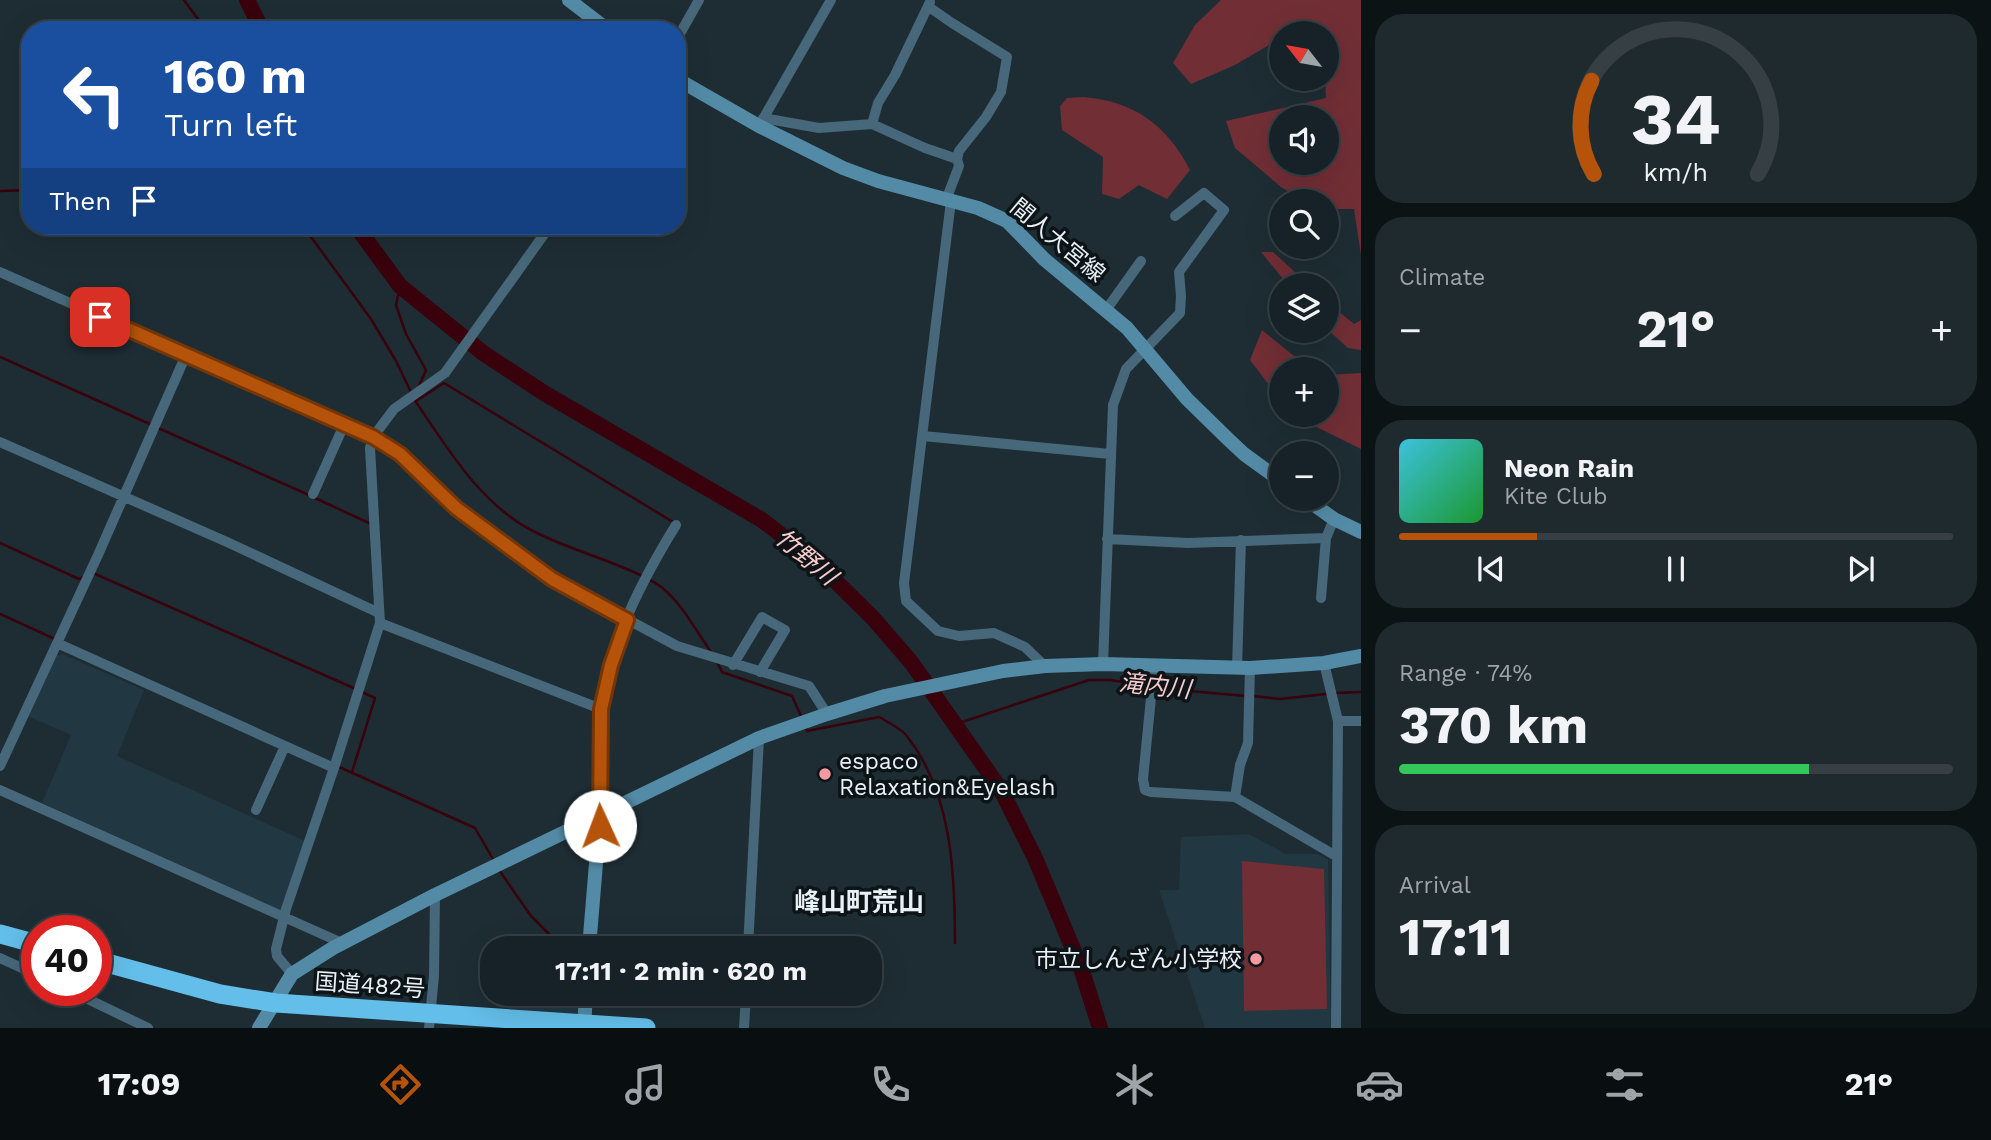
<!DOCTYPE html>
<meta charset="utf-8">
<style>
body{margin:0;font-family:"Work Sans","Noto Sans JP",sans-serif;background:#1f2a2f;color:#f1f3f6;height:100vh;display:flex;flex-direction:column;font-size:26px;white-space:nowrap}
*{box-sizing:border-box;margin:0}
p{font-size:23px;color:#9ea4a7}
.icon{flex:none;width:38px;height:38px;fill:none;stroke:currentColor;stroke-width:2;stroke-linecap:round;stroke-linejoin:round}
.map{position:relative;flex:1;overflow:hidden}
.sheet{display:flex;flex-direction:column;gap:14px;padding:14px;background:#0c1315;width:630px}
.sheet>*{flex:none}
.guide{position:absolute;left:21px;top:21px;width:665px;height:214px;border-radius:28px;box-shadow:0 7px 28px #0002,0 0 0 2px #353f44;background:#1a4fa0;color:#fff;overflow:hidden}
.needle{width:46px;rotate:301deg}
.tools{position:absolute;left:1269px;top:21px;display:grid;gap:14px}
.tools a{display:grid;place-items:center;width:70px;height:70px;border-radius:50%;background:#162227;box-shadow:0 7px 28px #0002,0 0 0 2px #353f44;font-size:35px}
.speed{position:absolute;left:21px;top:915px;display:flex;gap:14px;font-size:35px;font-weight:700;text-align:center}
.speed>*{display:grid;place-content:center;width:91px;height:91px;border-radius:50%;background:#162227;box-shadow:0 7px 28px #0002,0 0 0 2px #353f44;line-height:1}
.speed .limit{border:10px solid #d22;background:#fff;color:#111}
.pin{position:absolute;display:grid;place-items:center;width:60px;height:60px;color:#fff;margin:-30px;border-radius:14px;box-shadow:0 4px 10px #0006}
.me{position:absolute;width:77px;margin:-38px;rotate:358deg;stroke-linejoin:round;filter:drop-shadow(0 0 5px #0008)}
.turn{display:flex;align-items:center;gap:24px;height:147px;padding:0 28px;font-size:32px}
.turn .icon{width:91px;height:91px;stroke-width:2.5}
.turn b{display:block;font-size:49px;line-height:60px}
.then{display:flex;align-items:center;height:66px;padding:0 28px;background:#0003;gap:14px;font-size:26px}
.big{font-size:52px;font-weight:700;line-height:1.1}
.sheet .card{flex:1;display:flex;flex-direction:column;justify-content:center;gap:10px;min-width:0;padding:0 24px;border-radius:28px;background:#1f2a2f}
.sheet .dial{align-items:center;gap:0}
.dial svg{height:182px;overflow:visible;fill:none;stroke:#353f44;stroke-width:7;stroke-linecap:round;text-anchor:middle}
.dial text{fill:#f1f3f6;stroke:none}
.song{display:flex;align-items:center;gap:21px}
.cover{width:84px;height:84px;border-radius:10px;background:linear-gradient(135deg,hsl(190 70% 55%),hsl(130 70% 35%))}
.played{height:7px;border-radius:4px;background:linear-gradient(90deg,#b45309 25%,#353f44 25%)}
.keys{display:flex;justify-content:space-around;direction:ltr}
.heat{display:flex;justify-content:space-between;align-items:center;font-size:38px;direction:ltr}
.charge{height:10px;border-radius:5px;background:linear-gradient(90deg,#34c759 74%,#353f44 0)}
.trip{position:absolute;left:480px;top:936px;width:402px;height:70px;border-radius:28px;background:#162227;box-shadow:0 7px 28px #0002,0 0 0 2px #353f44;font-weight:700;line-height:70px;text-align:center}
.dock{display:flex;height:112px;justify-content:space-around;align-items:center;background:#090e10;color:#9ea4a7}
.dock .icon{width:49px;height:49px}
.dock .on{color:#b45309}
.dock b{font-size:32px;color:#f1f3f6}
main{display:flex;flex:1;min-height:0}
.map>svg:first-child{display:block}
.built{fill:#213742}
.green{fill:#712e35;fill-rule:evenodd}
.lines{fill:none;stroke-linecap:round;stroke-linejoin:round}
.stream{stroke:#38010c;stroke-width:2.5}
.river{stroke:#38010c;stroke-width:16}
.street{stroke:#46687a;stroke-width:10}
.secondary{stroke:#538ba7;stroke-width:14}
.highway{stroke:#63bee9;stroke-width:19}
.route-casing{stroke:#753606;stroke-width:18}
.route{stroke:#b45309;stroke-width:12}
.poi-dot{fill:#f49aa0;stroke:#0d1417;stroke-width:2.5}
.labels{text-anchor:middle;stroke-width:7;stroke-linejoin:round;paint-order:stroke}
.street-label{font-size:23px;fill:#e8f1f6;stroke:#0d1417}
.poi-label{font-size:23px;fill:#e8f1f6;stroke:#0d1417;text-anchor:start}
.water-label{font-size:24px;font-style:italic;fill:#facacc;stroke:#0d1417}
.quarter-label{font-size:26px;font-weight:bold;fill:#e8f1f6;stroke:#0d1417}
</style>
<main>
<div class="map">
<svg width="1361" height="1028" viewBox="0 0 1361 1028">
<rect width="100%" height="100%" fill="#1e2d34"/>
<path class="built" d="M62,654L144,690L117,756L305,841L282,912L42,803L71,735L28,716L56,656Z
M1249,834L1286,854H1317L1328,859L1331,1028H1205L1159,890H1179L1181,837Z
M509,994H582L581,1014L508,1010Z"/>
<path class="green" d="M1221,0H1361V255L1354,209H1327L1326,201H1305L1281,187L1235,148L1226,121L1326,98L1325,79H1326V33H1295L1292,31L1281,33V38L1235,65L1191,84L1173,63L1195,25ZM1281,117H1326V163H1281Z
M1083,97C1134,101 1167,125 1190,170L1167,199L1139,185L1119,199L1102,194L1103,157L1062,130L1060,106L1067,98Z
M1261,252H1273L1309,285H1288Z
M1326,301L1354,324L1361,320V350L1348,348L1327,329Z
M1262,330L1310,369H1281V401L1250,360Z
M1361,373V449L1292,415H1326L1327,375Z
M1242,861L1324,869L1327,1009L1244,1011Z"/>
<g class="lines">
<path class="stream" d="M184,0L206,30
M0,191L30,190
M303,226L371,319L396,361L411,392
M400,286L396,305L406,334L426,370L419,386
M0,357L152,425
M414,399C447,448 482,507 537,533C571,550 608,559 642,576
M416,401L444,383L673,522
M158,428L309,495
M315,498L369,523
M0,543L79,579L84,577
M93,573L356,689
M648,579C677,592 693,627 711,652
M0,614L57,640
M718,664L722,672L792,696L801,716
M1155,688L1246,696
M1333,693L1361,692
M1253,696L1280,699L1326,694
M956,724L1089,680H1110L1149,686
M805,726L807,731L879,717C888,722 900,728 906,735C952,792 955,873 955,943
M337,766L475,828L494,861
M352,772L375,698L362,692
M499,870L531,916L563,948"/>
<path class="river" d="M247,0L262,30
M356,226L400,286L483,353L544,393L762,520L815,561L872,617L911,662L1001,790L1035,858L1081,968L1100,1028"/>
<path class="street" d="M930,2L895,75L878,103L872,124L925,148L957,159
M929,7L952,23L1007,57L1001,92L986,117L959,151L957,159L959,166L946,200
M677,39L699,0
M763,118L819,128L872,124
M759,126L831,0
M951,201L904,583L906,601L938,631L959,636L994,633L1025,647L1045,666
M0,272L373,437L400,454L456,508L552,579L677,646L809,686L827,714
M1106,310L1141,261
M923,436L1110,454
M0,442L227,542L379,613
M313,494L344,425
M1107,539L1188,543L1326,538
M1321,598L1326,538L1334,519
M380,623L601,709
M57,643L334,768
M1324,663L1338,721
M1103,664L1113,405L1126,369L1180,313L1181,296L1179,272L1224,210L1204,193L1175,216
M733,665L762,617L785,630L760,672
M1154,667L1143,779L1145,790L1151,792L1235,797L1336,856
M1237,668L1241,540
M0,766L98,555L186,355
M0,790L342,943
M1235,797L1240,765L1248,743L1250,668
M256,810L285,746
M600,815C599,781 596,741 601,708C610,642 642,580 676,525
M748,948L759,738
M0,958L37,975
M292,974L277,956L276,949L286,909L334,768L380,623L370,448L373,437L394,409L445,373L550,226
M69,990L148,1028
M429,1028L434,976L435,895
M744,1028L746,994
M1336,1028L1338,721H1361"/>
<path class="secondary" d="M569,0L608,30
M677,79L759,126L843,168L878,181L978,208L1007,221L1044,259L1127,328L1187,399L1228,439L1244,454L1281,481
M1306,499L1334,519L1361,532
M589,948L600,815
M259,1028L292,974L333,948L435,895L759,738L827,714L885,696L1003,671L1045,666L1103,664L1250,668L1324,663L1361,656
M584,1028L586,994"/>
<path class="highway" d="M0,934L37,944
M96,960L220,994L276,1003L646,1028"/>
</g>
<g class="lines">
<g class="route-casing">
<path id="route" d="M100,317L373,437L400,454L456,508L552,579L627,620L611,665L601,709L600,826"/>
</g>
<use href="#route" class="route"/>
</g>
<g class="poi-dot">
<circle cx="825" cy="774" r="7"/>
<circle cx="1256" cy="959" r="7"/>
</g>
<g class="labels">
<g class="street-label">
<text transform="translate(1058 240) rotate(40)" y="8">間人大宮線</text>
<text transform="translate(370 985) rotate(4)" y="8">国道482号</text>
</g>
<g class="poi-label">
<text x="839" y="769">espaco<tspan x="839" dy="26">Relaxation&amp;Eyelash</tspan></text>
<text x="1242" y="967" text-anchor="end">市立しんざん小学校</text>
</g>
<g class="water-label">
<text transform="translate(806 557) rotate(40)" y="8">竹野川</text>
<text transform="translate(1155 686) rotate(6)" y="8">滝内川</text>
</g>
<g class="quarter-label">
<text x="859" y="911">峰山町荒山</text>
</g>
</g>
</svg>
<div class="tools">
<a><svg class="needle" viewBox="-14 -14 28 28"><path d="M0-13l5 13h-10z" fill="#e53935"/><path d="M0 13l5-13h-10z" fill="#9ea4a7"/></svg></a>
<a><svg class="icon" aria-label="sound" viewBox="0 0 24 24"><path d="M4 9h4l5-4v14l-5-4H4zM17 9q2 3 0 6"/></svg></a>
<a><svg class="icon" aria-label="search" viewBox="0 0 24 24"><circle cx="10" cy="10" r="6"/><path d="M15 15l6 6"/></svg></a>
<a><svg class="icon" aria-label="layers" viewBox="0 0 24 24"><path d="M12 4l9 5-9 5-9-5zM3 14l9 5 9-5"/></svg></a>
<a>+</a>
<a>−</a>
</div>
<div class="speed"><div class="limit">40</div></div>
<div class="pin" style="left:100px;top:317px;background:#d93025"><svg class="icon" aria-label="arrive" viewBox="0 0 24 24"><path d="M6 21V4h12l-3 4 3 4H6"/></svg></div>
<svg class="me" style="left:600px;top:826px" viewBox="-20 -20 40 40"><circle r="19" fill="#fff"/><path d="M0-13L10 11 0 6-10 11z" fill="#b45309"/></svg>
<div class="trip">17:11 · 2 min · 620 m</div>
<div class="guide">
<div class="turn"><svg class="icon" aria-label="left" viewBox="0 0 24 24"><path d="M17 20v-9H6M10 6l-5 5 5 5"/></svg><div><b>160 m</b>Turn left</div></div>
<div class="then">Then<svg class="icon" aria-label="arrive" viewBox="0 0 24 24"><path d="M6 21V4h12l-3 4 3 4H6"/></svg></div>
</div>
</div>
<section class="sheet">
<div class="card dial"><svg viewBox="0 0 100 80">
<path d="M14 69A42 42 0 1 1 86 69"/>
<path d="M14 69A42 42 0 0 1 13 28" stroke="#b45309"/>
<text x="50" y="56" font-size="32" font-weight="700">34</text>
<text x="50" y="72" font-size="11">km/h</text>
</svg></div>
<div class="card"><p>Climate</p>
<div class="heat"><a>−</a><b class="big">21°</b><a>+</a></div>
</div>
<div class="card">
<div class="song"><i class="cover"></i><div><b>Neon Rain</b><p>Kite Club</p></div></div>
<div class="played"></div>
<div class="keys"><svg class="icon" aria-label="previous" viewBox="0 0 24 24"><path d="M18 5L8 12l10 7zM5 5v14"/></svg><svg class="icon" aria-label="pause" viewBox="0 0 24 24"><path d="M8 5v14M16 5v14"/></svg><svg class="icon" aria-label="next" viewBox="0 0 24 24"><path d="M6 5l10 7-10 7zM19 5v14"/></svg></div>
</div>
<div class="card"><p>Range · 74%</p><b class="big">370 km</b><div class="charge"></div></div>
<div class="card"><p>Arrival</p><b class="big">17:11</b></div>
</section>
</main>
<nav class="dock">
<b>17:09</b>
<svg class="icon on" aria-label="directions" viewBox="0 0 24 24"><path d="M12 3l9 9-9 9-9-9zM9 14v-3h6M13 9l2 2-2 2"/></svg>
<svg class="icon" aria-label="music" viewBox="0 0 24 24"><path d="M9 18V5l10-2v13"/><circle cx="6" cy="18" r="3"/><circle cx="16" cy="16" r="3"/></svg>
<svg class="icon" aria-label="phone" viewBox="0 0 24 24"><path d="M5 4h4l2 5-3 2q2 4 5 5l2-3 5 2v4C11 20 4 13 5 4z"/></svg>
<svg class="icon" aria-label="climate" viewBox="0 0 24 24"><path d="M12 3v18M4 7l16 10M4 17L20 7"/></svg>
<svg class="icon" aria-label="car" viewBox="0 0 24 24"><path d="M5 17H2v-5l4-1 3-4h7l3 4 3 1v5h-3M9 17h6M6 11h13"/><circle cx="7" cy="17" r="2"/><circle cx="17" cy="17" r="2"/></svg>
<svg class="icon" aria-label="filters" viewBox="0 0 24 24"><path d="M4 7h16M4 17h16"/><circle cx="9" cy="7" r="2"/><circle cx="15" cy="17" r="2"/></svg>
<b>21°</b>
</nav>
